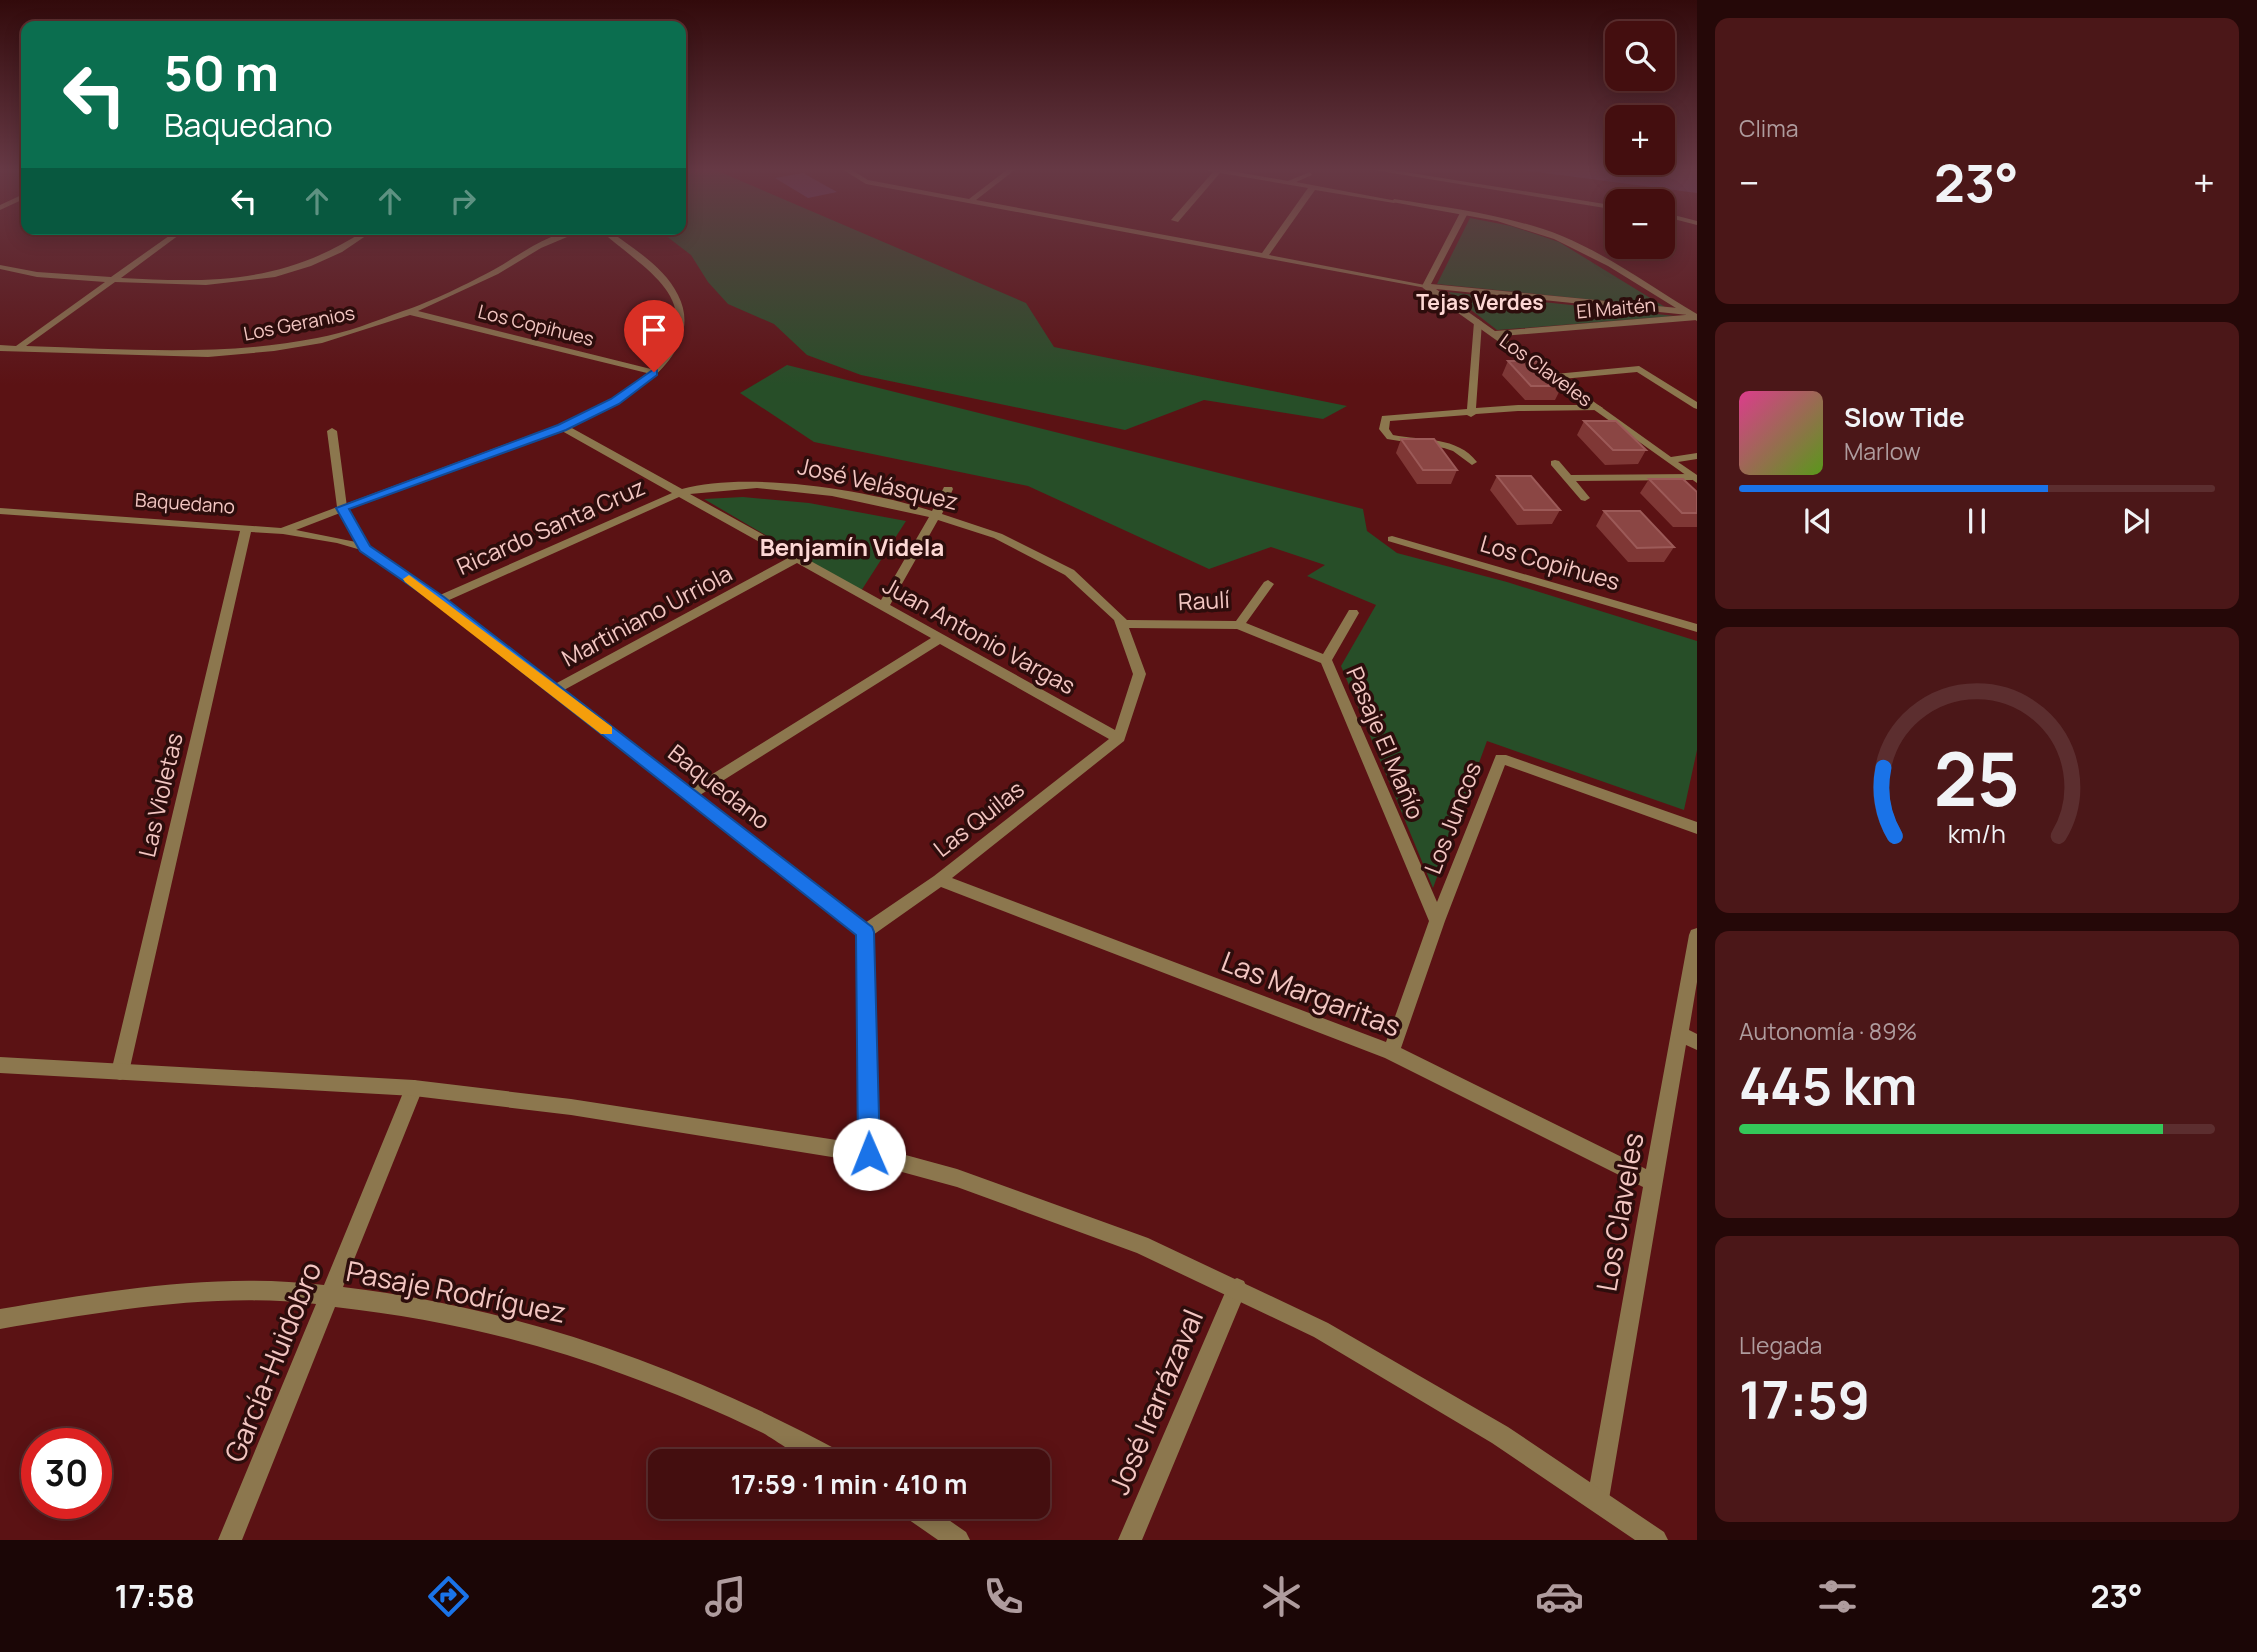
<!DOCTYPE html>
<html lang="es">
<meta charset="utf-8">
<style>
body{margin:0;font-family:Manrope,sans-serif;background:#4b1718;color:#f1f3f6;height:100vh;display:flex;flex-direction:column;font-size:26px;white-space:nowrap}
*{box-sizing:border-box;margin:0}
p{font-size:23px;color:#af9c9e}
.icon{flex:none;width:38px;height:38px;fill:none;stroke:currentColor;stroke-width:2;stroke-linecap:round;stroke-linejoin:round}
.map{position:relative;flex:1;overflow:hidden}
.side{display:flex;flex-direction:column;gap:18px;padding:18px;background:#250808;width:560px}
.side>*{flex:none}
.hud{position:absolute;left:21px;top:21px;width:665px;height:214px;border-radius:14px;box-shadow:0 4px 18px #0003,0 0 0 2px #5c2e2f;background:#0b6e4f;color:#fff;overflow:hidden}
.tools{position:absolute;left:1605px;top:21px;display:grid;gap:14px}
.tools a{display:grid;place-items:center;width:70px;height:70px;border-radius:14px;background:#440e0f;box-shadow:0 4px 18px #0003,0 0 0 2px #5c2e2f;font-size:35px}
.speed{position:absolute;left:21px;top:1428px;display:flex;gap:14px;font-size:35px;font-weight:700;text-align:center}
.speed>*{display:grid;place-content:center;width:91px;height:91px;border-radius:50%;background:#440e0f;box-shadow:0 4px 18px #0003,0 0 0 2px #5c2e2f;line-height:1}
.speed .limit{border:10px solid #d22;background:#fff;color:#111}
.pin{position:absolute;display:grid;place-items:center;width:60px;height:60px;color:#fff;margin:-72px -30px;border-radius:50% 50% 50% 0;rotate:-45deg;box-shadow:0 0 7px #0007}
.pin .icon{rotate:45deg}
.me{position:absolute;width:77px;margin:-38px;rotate:359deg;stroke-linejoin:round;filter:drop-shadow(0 0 5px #0008)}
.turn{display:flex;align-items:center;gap:24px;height:147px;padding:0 28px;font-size:32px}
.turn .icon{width:91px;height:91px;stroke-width:2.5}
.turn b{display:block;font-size:49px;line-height:60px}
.lanes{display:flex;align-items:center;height:66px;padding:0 28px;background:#0003;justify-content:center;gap:35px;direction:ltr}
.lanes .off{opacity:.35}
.big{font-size:52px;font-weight:700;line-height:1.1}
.side .tile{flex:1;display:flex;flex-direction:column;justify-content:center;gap:10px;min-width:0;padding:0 24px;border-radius:14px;background:#4b1718}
.side .dial{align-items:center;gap:0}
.dial svg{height:182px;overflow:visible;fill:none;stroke:#5c2e2f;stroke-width:7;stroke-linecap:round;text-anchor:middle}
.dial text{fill:#f1f3f6;stroke:none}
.song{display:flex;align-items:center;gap:21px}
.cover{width:84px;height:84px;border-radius:10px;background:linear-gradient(135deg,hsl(330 70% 55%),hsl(90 70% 35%))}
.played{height:7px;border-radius:4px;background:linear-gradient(90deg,#1a73e8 65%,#5c2e2f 65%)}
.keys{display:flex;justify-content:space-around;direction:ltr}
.heat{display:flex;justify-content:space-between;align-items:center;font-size:38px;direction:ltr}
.charge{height:10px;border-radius:5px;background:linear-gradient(90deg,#34c759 89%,#5c2e2f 0)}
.trip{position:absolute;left:648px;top:1449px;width:402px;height:70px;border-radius:14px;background:#440e0f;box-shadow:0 4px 18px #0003,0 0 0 2px #5c2e2f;font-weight:700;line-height:70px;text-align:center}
.tab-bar{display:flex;height:112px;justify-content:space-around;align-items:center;background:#1b0606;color:#af9c9e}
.tab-bar .icon{width:49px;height:49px}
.tab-bar .selected{color:#1a73e8}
.tab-bar b{font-size:32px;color:#f1f3f6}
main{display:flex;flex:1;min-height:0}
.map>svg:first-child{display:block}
.green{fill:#274e28}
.water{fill:#653f68}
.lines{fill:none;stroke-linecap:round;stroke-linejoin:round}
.service{fill:#8c774e;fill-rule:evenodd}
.minor{fill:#8c774e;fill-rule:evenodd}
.tertiary{fill:#8c774e;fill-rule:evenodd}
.wall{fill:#7f3735}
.building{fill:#8b4644;stroke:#9c5a58;stroke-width:2}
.route{fill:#1a73e8;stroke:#114b97;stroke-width:2}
.slow{fill:#f59e0b}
.labels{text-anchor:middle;stroke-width:7;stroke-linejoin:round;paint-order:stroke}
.far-street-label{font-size:19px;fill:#f3c6c2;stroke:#2d0d0c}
.far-neighbourhood-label{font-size:21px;font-weight:bold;fill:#fdd8d5;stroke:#2d0d0c}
.street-label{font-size:23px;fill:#f3c6c2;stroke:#2d0d0c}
.neighbourhood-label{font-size:24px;font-weight:bold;fill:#fdd8d5;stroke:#2d0d0c}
.near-street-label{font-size:28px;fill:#f3c6c2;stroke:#2d0d0c}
</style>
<main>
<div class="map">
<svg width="1697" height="1540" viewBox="0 0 1697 1540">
<rect width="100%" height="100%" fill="#5b1214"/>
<path class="green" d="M681,169H713L1026,303L1054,347L1347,406L1323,419L1204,400L1125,430L861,375L807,355L774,324L728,304L708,282L691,255L657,229H681Z
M1470,218L1511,226L1559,242L1665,307L1437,284Z
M1448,292L1675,316L1497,330Z
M787,365L1363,509L1367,531L1397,553L1507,582L1697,641V750L1684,810L1487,741L1433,888L1341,666L1376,605L1307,576L1325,565L1271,547L1209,569L1028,486L814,442L740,393Z
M743,497L809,503L906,521L861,591L704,499Z"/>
<path class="water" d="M1514,169H1697V193Z
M803,173L837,192L808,198L775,178Z"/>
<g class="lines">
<path class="service" d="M842,169H850L868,180L969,199L1008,169H1016L976,200L1262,253L1308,188L1220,173L1178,222L1171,220L1213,172L1203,169H1220L1288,181L1310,172L1312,175L1296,182L1397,201L1394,203L1315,190L1269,255L1430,286L1426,288L866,184Z
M1478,319L1482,322L1476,408L1518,405H1598L1603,408L1601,410L1518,411L1476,414L1471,417L1467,415L1390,421L1389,429L1393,435C1423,441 1457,436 1477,462L1472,465L1453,451L1444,448L1387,439L1379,429L1382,416L1467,409L1474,322Z
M332,428L337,431L347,507L342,510L337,507L327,431Z
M1555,460L1559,461L1571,475L1692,474L1697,477L1692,480L1576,481L1590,498L1585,501L1581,500L1551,465V461Z"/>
<path class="minor" d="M1368,169H1386L1617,206V210Z
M26,193V198L0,210V205Z
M1461,211L1468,213L1431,284L1688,309L1692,312L1688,315L1436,289L1495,331L1697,314V320L1502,336L1555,374L1639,366L1697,402V409L1694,408L1637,372L1562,379L1671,457L1697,453V459L1678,462L1697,475V483L1423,288L1422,286Z
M1662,212L1697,221V225L1662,216Z
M134,229H187L121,278C213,283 284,283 364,231H332L329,229H394L373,231L342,252L311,266L275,277L206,285L115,282L26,346C123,349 221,357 317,338C346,333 376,321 403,311C431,302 469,283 495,269C523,253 553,229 586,229L541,248L498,274L418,311L651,369C715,301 643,270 599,229H607C632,248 664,266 678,295C710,357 615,409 570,427L682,489C747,471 868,490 932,511L944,487H952L953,489L942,514L1002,534L1074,570L1127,620L1236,621L1264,582L1268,580L1274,584L1246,623L1323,654L1349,610H1357L1359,613L1332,660L1437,902L1496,755H1506L1697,822V834L1505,765L1445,921L1401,1048L1646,1169L1689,935L1691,930L1697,928V982L1689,1030L1697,1034V1050L1686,1045L1609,1499L1606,1507L1598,1510L1590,1507L1587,1499L1643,1187L1385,1058L941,887L873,935L878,1154L876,1160L869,1163L862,1160L860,1154L857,935L435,603L361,550L337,543L283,534L251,532L129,1072L126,1078L120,1080L114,1078L111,1072L240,531L0,514V508L281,528L568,421L614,398L647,373L410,315L322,343L274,351L208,357L0,351V345L16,346L105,282L37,277L0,269V265L37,272L111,277L176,231H137ZM562,431L672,493L440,595L369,546L349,509ZM757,488L832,496L929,517L881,600L690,494ZM679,497L788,558L555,684L447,601ZM340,513L356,542L296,530ZM938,520L994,538L1065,575L1114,620L1133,674L1115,730L890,605ZM797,563L931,638L690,788L564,690ZM1129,628L1237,629L1321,663L1429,921L1386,1042L952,878L1124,741L1146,674ZM940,644L1109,739L934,876L865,923L700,795Z
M1392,536L1697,624V632L1388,541V537Z
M414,1080L420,1082L423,1088L343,1287C520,1308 687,1368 843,1453L846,1461C836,1461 824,1463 814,1461C799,1458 777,1441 763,1433C718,1411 672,1392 625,1375C532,1340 434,1318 335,1307L242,1540H218L316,1304C211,1292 103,1312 0,1329V1309C107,1291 215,1272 324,1285L405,1088L408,1082Z
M1237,1278L1244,1281L1247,1288L1142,1540H1118L1230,1281Z
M898,1507H930L966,1532L970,1540H938L902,1515Z"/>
<path class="tertiary" d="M1394,199C1450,208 1509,215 1562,236C1610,256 1653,288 1697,314V321L1608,266L1554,239L1497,221L1392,202Z
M0,1057L414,1080L571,1099L869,1145L957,1169L1148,1238L1328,1323L1508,1427L1664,1532L1668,1540H1635L1492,1443L1314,1337L1137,1253L957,1187L869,1163L571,1115L414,1096L0,1073Z"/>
</g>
<path class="wall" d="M1508,361L1562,386L1555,400H1525L1502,375Z
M1584,421L1646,450L1638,464L1605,465L1577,435Z
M1401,439L1457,470L1451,484H1417L1396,453Z
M1497,476L1560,510L1552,524L1517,525L1490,490Z
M1649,479L1697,492V527H1673L1640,493Z
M1604,511L1674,547L1664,562H1628L1596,526Z"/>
<path class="building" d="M1508,361H1537L1562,386H1531Z
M1584,421H1616L1646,450H1613Z
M1401,439H1434L1457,470H1423Z
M1497,476H1531L1560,510H1524Z
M1649,479H1683L1697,492V513H1682Z
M1604,511H1640L1674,547L1637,548Z"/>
<linearGradient id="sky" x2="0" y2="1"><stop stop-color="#320a0b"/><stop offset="0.44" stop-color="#663945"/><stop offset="1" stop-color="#663945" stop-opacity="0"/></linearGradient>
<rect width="1697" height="385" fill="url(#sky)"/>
<path class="route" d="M654,369L657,370V375L619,404L566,430L349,509L370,546L444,597L872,927L874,932L880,1154L876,1162L869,1165L861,1162L858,1154L856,935L434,602L360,551L336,508L558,425L611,399Z"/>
<path class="slow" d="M409,575L612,727V734H601L405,582L403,579Z"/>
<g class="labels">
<g class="far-street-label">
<text transform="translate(1616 308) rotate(-5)" y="7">El Maitén</text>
<text transform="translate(299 323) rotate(-11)" y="7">Los Geranios</text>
<text transform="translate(536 325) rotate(14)" y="7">Los Copihues</text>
<text transform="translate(1546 370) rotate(36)" y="7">Los Claveles</text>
<text transform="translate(185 503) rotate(4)" y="7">Baquedano</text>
</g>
<g class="far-neighbourhood-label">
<text x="1480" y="310">Tejas Verdes</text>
</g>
<g class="street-label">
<text transform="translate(878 484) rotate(13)" y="8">José Velásquez</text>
<text transform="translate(551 527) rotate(-24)" y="8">Ricardo Santa Cruz</text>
<text transform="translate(1550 563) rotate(16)" y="8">Los Copihues</text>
<text transform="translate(1204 601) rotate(-3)" y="8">Raulí</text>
<text transform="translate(647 616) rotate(-28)" y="8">Martiniano Urriola</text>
<text transform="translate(979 636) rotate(29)" y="8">Juan Antonio Vargas</text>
<text transform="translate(1385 743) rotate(67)" y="8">Pasaje El Mañío</text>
<text transform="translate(719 787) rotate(38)" y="8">Baquedano</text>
<text transform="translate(161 795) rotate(-77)" y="8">Las Violetas</text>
<text transform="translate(1453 818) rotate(-69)" y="8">Los Juncos</text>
<text transform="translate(979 819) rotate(-38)" y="8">Las Quilas</text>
</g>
<g class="neighbourhood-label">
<text x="852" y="556">Benjamín Videla</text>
</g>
<g class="near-street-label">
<text transform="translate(1311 994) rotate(21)" y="10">Las Margaritas</text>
<text transform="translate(1620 1212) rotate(-80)" y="10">Los Claveles</text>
<text transform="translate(456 1292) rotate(11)" y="10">Pasaje Rodríguez</text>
<text transform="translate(273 1362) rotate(-68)" y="10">García-Huidobro</text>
<text transform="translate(1156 1402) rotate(-67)" y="10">José Irarrázaval</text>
</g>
</g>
</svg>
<div class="tools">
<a><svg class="icon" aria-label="search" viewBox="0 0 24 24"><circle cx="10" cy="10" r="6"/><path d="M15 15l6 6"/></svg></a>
<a>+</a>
<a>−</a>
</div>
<div class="speed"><div class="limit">30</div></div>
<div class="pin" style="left:654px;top:372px;background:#d93025"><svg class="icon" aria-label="arrive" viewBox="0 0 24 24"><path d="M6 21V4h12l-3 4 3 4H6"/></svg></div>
<svg class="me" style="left:869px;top:1154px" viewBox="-20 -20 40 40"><circle r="19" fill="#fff"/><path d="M0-13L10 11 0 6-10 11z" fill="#1a73e8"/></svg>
<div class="trip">17:59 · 1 min · 410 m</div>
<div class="hud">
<div class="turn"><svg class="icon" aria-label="left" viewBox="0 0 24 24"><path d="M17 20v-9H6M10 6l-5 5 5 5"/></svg><div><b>50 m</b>Baquedano</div></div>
<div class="lanes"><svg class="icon" aria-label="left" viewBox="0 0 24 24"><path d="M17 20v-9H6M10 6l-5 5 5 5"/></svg><svg class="icon off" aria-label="ahead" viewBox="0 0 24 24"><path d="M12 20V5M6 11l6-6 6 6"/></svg><svg class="icon off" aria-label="ahead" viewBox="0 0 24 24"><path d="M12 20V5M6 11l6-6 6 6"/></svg><svg class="icon off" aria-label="right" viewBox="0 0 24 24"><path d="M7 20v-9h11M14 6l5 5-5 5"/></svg></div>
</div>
</div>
<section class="side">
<div class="tile"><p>Clima</p>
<div class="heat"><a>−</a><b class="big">23°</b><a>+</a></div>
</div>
<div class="tile">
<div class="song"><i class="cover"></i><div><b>Slow Tide</b><p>Marlow</p></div></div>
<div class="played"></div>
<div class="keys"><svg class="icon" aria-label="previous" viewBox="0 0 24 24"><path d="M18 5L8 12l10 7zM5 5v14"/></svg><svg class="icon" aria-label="pause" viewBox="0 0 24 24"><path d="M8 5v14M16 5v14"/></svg><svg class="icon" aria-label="next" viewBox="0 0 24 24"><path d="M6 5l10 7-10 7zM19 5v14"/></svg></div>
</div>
<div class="tile dial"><svg viewBox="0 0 100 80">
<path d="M14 69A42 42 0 1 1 86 69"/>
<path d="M14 69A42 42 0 0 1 9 39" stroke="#1a73e8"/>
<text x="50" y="56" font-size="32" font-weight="700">25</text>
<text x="50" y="72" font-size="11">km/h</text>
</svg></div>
<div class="tile"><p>Autonomía · 89%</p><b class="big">445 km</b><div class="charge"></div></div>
<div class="tile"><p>Llegada</p><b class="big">17:59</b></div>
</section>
</main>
<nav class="tab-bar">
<b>17:58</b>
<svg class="icon selected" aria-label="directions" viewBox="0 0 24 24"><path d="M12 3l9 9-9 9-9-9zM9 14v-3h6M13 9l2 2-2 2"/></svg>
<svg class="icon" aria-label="music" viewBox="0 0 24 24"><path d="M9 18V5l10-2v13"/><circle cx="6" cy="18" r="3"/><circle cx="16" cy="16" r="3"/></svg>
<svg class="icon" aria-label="phone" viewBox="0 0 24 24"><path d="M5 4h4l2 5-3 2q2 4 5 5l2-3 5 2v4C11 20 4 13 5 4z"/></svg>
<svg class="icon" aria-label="climate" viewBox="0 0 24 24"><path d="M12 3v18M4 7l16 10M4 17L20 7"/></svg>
<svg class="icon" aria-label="car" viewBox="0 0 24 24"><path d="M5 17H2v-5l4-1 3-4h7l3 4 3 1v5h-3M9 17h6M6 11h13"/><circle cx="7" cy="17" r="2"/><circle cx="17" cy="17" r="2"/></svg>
<svg class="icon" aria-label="filters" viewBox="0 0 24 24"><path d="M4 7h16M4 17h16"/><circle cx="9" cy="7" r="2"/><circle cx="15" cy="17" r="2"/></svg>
<b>23°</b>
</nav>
